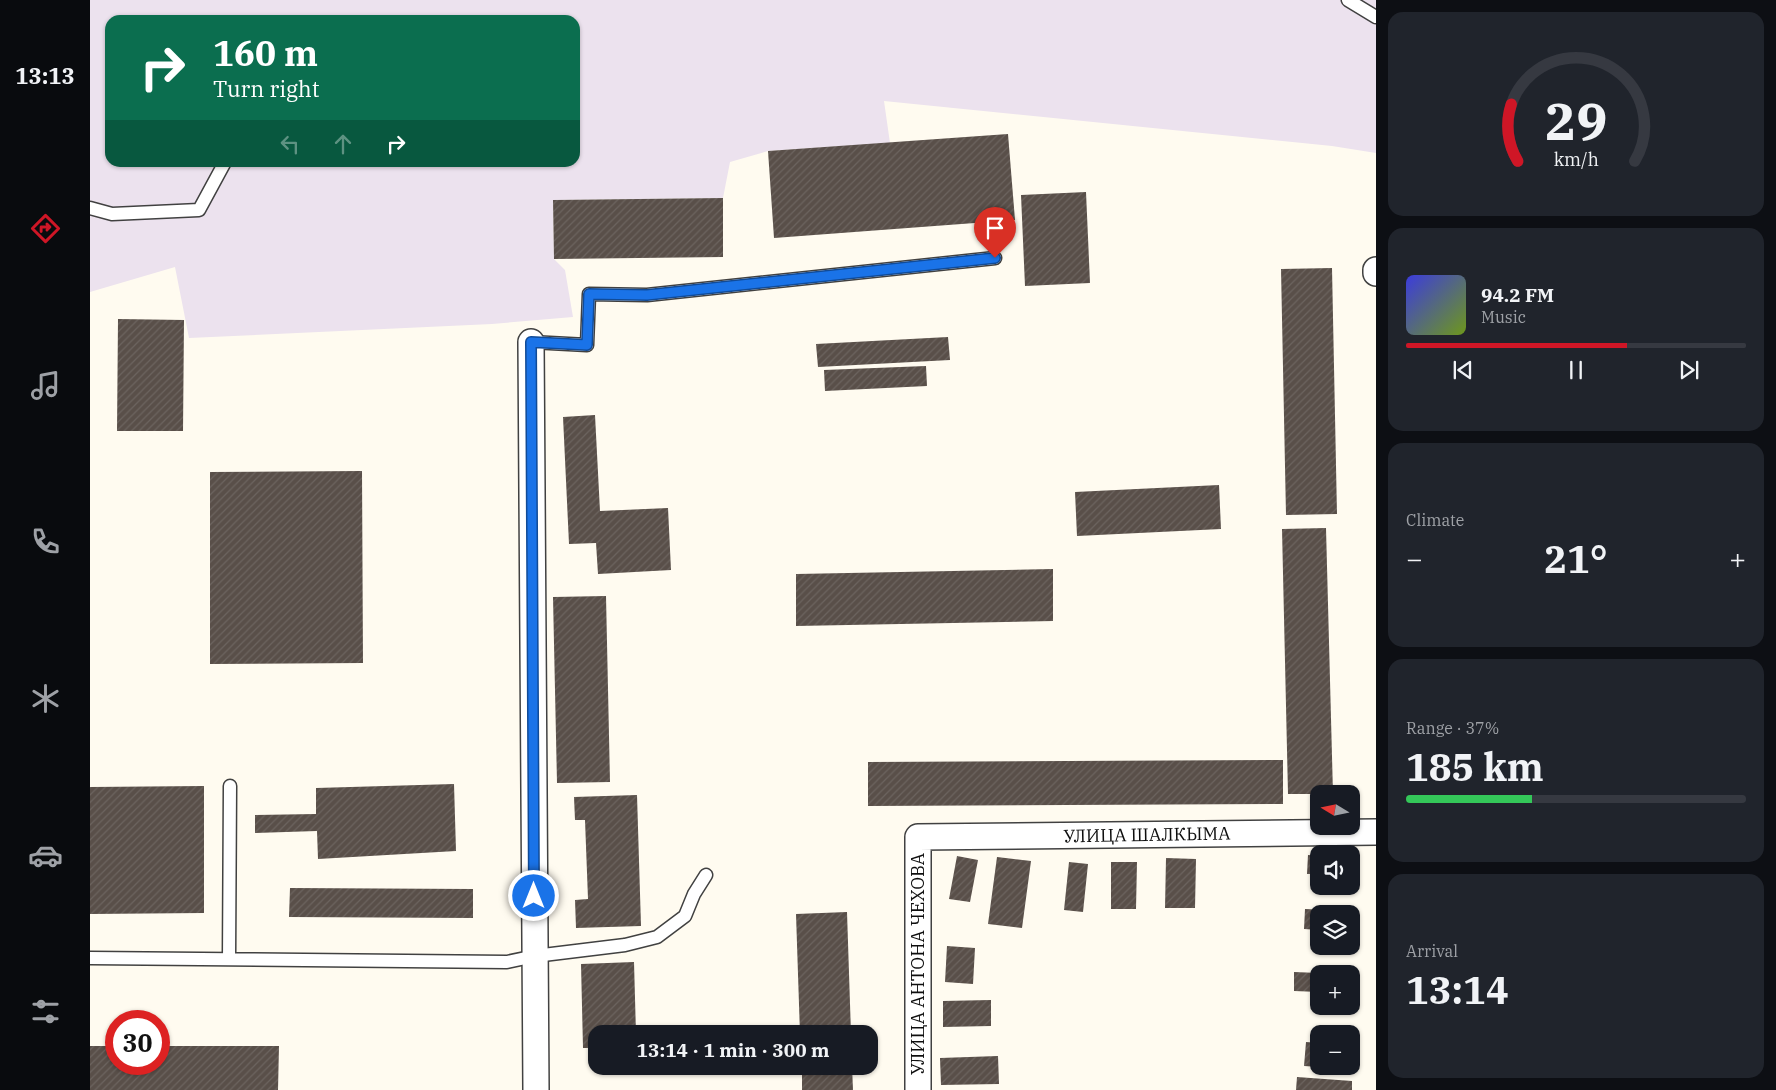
<!DOCTYPE html>
<meta charset="utf-8">
<style>
body{margin:0;font-family:"IBM Plex Serif",serif;background:#20242c;color:#f1f3f6;height:100vh;display:flex;flex-direction:column;font-size:19px;white-space:nowrap}
*{box-sizing:border-box;margin:0}
p{font-size:16px;color:#9ea1a6}
.icon{flex:none;width:28px;height:28px;fill:none;stroke:currentColor;stroke-width:2;stroke-linecap:round;stroke-linejoin:round}
.map{position:relative;flex:1;overflow:hidden}
.details{display:flex;flex-direction:column;gap:12px;padding:12px;background:#0d0f14;width:400px}
.details>*{flex:none}
.top-card{position:absolute;left:15px;top:15px;width:475px;height:152px;border-radius:15px;box-shadow:0 1px 4px #0004;background:#0b6e4f;color:#fff;overflow:hidden}
.needle{width:32px;rotate:280deg}
.buttons{position:absolute;left:1220px;top:785px;display:grid;gap:10px}
.buttons a{display:grid;place-items:center;width:50px;height:50px;border-radius:10px;background:#171b24;box-shadow:0 1px 4px #0004;font-size:25px}
.speed{position:absolute;left:15px;top:1010px;display:flex;gap:10px;font-size:25px;font-weight:700;text-align:center}
.speed>*{display:grid;place-content:center;width:65px;height:65px;border-radius:50%;background:#171b24;box-shadow:0 1px 4px #0004;line-height:1}
.speed .limit{border:8px solid #d22;background:#fff;color:#111}
.pin{position:absolute;display:grid;place-items:center;width:42px;height:42px;color:#fff;margin:-51px -21px;border-radius:50% 50% 50% 0;rotate:-45deg;box-shadow:0 0 5px #0007}
.pin .icon{rotate:45deg}
.me{position:absolute;width:55px;margin:-28px;rotate:0deg;stroke-linejoin:round;filter:drop-shadow(0 0 4px #0008)}
.turn{display:flex;align-items:center;gap:18px;height:105px;padding:0 25px;font-size:22px}
.turn .icon{width:65px;height:65px;stroke-width:2.5}
.turn b{display:block;font-size:35px;line-height:42px}
.lanes{display:flex;align-items:center;height:48px;padding:0 25px;background:#0003;justify-content:center;gap:25px;direction:ltr}
.lanes .off{opacity:.35}
.big{font-size:38px;font-weight:700;line-height:1.1}
.details .tile{flex:1;display:flex;flex-direction:column;justify-content:center;gap:8px;min-width:0;padding:0 18px;border-radius:15px;background:#20242c}
.details .dial{align-items:center;gap:0}
.dial svg{height:130px;overflow:visible;fill:none;stroke:#363941;stroke-width:7;stroke-linecap:round;text-anchor:middle}
.dial text{fill:#f1f3f6;stroke:none}
.song{display:flex;align-items:center;gap:15px}
.cover{width:60px;height:60px;border-radius:8px;background:linear-gradient(135deg,hsl(240 70% 55%),hsl(80 70% 35%))}
.played{height:5px;border-radius:2px;background:linear-gradient(90deg,#cf1626 65%,#363941 65%)}
.keys{display:flex;justify-content:space-around;direction:ltr}
.heat{display:flex;justify-content:space-between;align-items:center;font-size:28px;direction:ltr}
.charge{height:8px;border-radius:4px;background:linear-gradient(90deg,#34c759 37%,#363941 0)}
.trip{position:absolute;left:498px;top:1025px;width:290px;height:50px;border-radius:15px;background:#171b24;box-shadow:0 1px 4px #0004;font-weight:700;line-height:50px;text-align:center}
main{display:flex;flex:1;min-height:0}
.tabs{display:flex;flex-direction:column;width:90px;justify-content:space-around;align-items:center;background:#090b0e;color:#9ea1a6}
.tabs .icon{width:35px;height:35px}
.tabs .active{color:#cf1626}
.tabs b{font-size:22px;color:#f1f3f6}
.map>svg:first-child{display:block}
.industrial{fill:#ece2ee;fill-rule:evenodd}
.building{fill:url(#building-hatch)}
.lines{fill:none;stroke-linecap:round;stroke-linejoin:round}
.lane-casing{stroke:#414141;stroke-width:15}
.street-casing{stroke:#414141;stroke-width:28}
.lane{stroke:#fff;stroke-width:12}
.street{stroke:#fff;stroke-width:25}
.route-casing{stroke:#114b97;stroke-width:12}
.route{stroke:#1a73e8;stroke-width:9}
.labels{text-anchor:middle;stroke-width:5;stroke-linejoin:round;paint-order:stroke}
.street-label{font-size:18px;fill:#0e0e0e;stroke:#fff}
</style>
<main>
<nav class="tabs">
<b>13:13</b>
<svg class="icon active" aria-label="directions" viewBox="0 0 24 24"><path d="M12 3l9 9-9 9-9-9zM9 14v-3h6M13 9l2 2-2 2"/></svg>
<svg class="icon" aria-label="music" viewBox="0 0 24 24"><path d="M9 18V5l10-2v13"/><circle cx="6" cy="18" r="3"/><circle cx="16" cy="16" r="3"/></svg>
<svg class="icon" aria-label="phone" viewBox="0 0 24 24"><path d="M5 4h4l2 5-3 2q2 4 5 5l2-3 5 2v4C11 20 4 13 5 4z"/></svg>
<svg class="icon" aria-label="climate" viewBox="0 0 24 24"><path d="M12 3v18M4 7l16 10M4 17L20 7"/></svg>
<svg class="icon" aria-label="car" viewBox="0 0 24 24"><path d="M5 17H2v-5l4-1 3-4h7l3 4 3 1v5h-3M9 17h6M6 11h13"/><circle cx="7" cy="17" r="2"/><circle cx="17" cy="17" r="2"/></svg>
<svg class="icon" aria-label="filters" viewBox="0 0 24 24"><path d="M4 7h16M4 17h16"/><circle cx="9" cy="7" r="2"/><circle cx="15" cy="17" r="2"/></svg>
</nav>
<div class="map">
<svg width="1286" height="1090" viewBox="0 0 1286 1090">
<defs>
<pattern id="building-hatch" width="6" height="6" patternUnits="userSpaceOnUse" patternTransform="scale(1.25)"><rect width="6" height="6" fill="#594f49"/><path d="M-1 1l2-2M0 6l6-6M5 7l2-2" fill="none" stroke="#6c645f"/></pattern>
</defs>
<rect width="100%" height="100%" fill="#fffbf0"/>
<path class="industrial" d="M0,0H1286V153L1242,146L794,101L800,143L678,151L640,162L633,198L463,200L464,259L475,270L483,317L402,324L99,338L85,267L0,292ZM20,20H485V162H20Z"/>
<path class="building" d="M918,134L925,220L684,238L678,151Z
M996,192L1000,283L935,286L931,195Z
M633,198V257L464,259L463,200Z
M1242,268L1247,514L1196,515L1191,269Z
M28,319L94,320L93,431H27Z
M858,337L860,360L728,367L726,344Z
M836,366L837,386L735,391L734,370Z
M505,415L510,511L578,508L581,570L508,574L506,543L479,544L473,417Z
M272,471L273,663L120,664V472Z
M1129,485L1131,529L987,536L985,492Z
M1236,528L1243,794H1198L1192,529Z
M963,569V621L706,626V574Z
M516,596L520,782L467,783L463,597Z
M1193,760V804L778,806V762Z
M364,784L366,851L228,859L227,831L165,833V815L226,814V788Z
M114,786V913L0,914V787Z
M547,795L551,926L486,928L485,900L498,899L495,820H485L484,797Z
M1218,855L1229,856V874H1217Z
M867,856L888,860L880,902L859,899Z
M907,857L941,861L932,928L898,924Z
M1076,858L1106,859L1105,908H1075Z
M979,862L998,864L993,912L974,910Z
M1021,862H1047L1046,909H1021Z
M200,888L383,889V918L199,917Z
M1215,909L1263,911V914H1229V930L1214,929Z
M757,912L761,1034H710L706,914Z
M857,946L885,948L883,984L855,982Z
M544,962L546,1034H506V1048H493L491,964Z
M1204,972L1229,973V992L1204,991Z
M901,1000V1026L853,1027V1001Z
M1216,1042L1229,1043V1067L1214,1066Z
M0,1046H26V1064H69V1046H189L188,1090H0Z
M908,1056L909,1084L851,1085L850,1058Z
M712,1066H762L763,1090H712Z
M1245,1066H1259V1069L1245,1068Z
M1207,1077L1262,1081V1090H1206Z"/>
<g class="lines">
<g class="lane-casing">
<path id="lane" d="M1258,0L1286,17
M0,208L22,214L109,210L135,162
M441,342L497,345L499,294L557,295L905,258
M0,958L417,962L445,956L535,945L567,937L595,916L604,894L616,875
M139,959L140,786"/>
</g>
<g class="street-casing">
<path id="street" d="M1286,270V273
M441,342L446,1090
M828,1090V837L1286,832"/>
</g>
<use href="#lane" class="lane"/>
<use href="#street" class="street"/>
</g>
<g class="lines">
<g class="route-casing">
<path id="route" d="M444,896L441,342L497,345L499,294L557,295L905,258"/>
</g>
<use href="#route" class="route"/>
</g>
<g class="labels">
<g class="street-label">
<text transform="translate(1057 835) rotate(-1)" y="6">УЛИЦА ШАЛКЫМА</text>
<text transform="translate(828 964) rotate(-90)" y="6">УЛИЦА АНТОНА ЧЕХОВА</text>
</g>
</g>
</svg>
<div class="buttons">
<a><svg class="needle" viewBox="-14 -14 28 28"><path d="M0-13l5 13h-10z" fill="#e53935"/><path d="M0 13l5-13h-10z" fill="#9ea1a6"/></svg></a>
<a><svg class="icon" aria-label="sound" viewBox="0 0 24 24"><path d="M4 9h4l5-4v14l-5-4H4zM17 9q2 3 0 6"/></svg></a>
<a><svg class="icon" aria-label="layers" viewBox="0 0 24 24"><path d="M12 4l9 5-9 5-9-5zM3 14l9 5 9-5"/></svg></a>
<a>+</a>
<a>−</a>
</div>
<div class="speed"><div class="limit">30</div></div>
<div class="pin" style="left:905px;top:258px;background:#d93025"><svg class="icon" aria-label="arrive" viewBox="0 0 24 24"><path d="M6 21V4h12l-3 4 3 4H6"/></svg></div>
<svg class="me" style="left:444px;top:896px" viewBox="-20 -20 40 40"><circle r="17" fill="#1a73e8" stroke="#fff" stroke-width="3"/><path d="M0-11L8 9 0 5-8 9z" fill="#fff"/></svg>
<div class="trip">13:14 · 1 min · 300 m</div>
<div class="top-card">
<div class="turn"><svg class="icon" aria-label="right" viewBox="0 0 24 24"><path d="M7 20v-9h11M14 6l5 5-5 5"/></svg><div><b>160 m</b>Turn right</div></div>
<div class="lanes"><svg class="icon off" aria-label="left" viewBox="0 0 24 24"><path d="M17 20v-9H6M10 6l-5 5 5 5"/></svg><svg class="icon off" aria-label="ahead" viewBox="0 0 24 24"><path d="M12 20V5M6 11l6-6 6 6"/></svg><svg class="icon" aria-label="right" viewBox="0 0 24 24"><path d="M7 20v-9h11M14 6l5 5-5 5"/></svg></div>
</div>
</div>
<section class="details">
<div class="tile dial"><svg viewBox="0 0 100 80">
<path d="M14 69A42 42 0 1 1 86 69"/>
<path d="M14 69A42 42 0 0 1 10 34" stroke="#cf1626"/>
<text x="50" y="56" font-size="32" font-weight="700">29</text>
<text x="50" y="72" font-size="11">km/h</text>
</svg></div>
<div class="tile">
<div class="song"><i class="cover"></i><div><b>94.2 FM</b><p>Music</p></div></div>
<div class="played"></div>
<div class="keys"><svg class="icon" aria-label="previous" viewBox="0 0 24 24"><path d="M18 5L8 12l10 7zM5 5v14"/></svg><svg class="icon" aria-label="pause" viewBox="0 0 24 24"><path d="M8 5v14M16 5v14"/></svg><svg class="icon" aria-label="next" viewBox="0 0 24 24"><path d="M6 5l10 7-10 7zM19 5v14"/></svg></div>
</div>
<div class="tile"><p>Climate</p>
<div class="heat"><a>−</a><b class="big">21°</b><a>+</a></div>
</div>
<div class="tile"><p>Range · 37%</p><b class="big">185 km</b><div class="charge"></div></div>
<div class="tile"><p>Arrival</p><b class="big">13:14</b></div>
</section>
</main>
